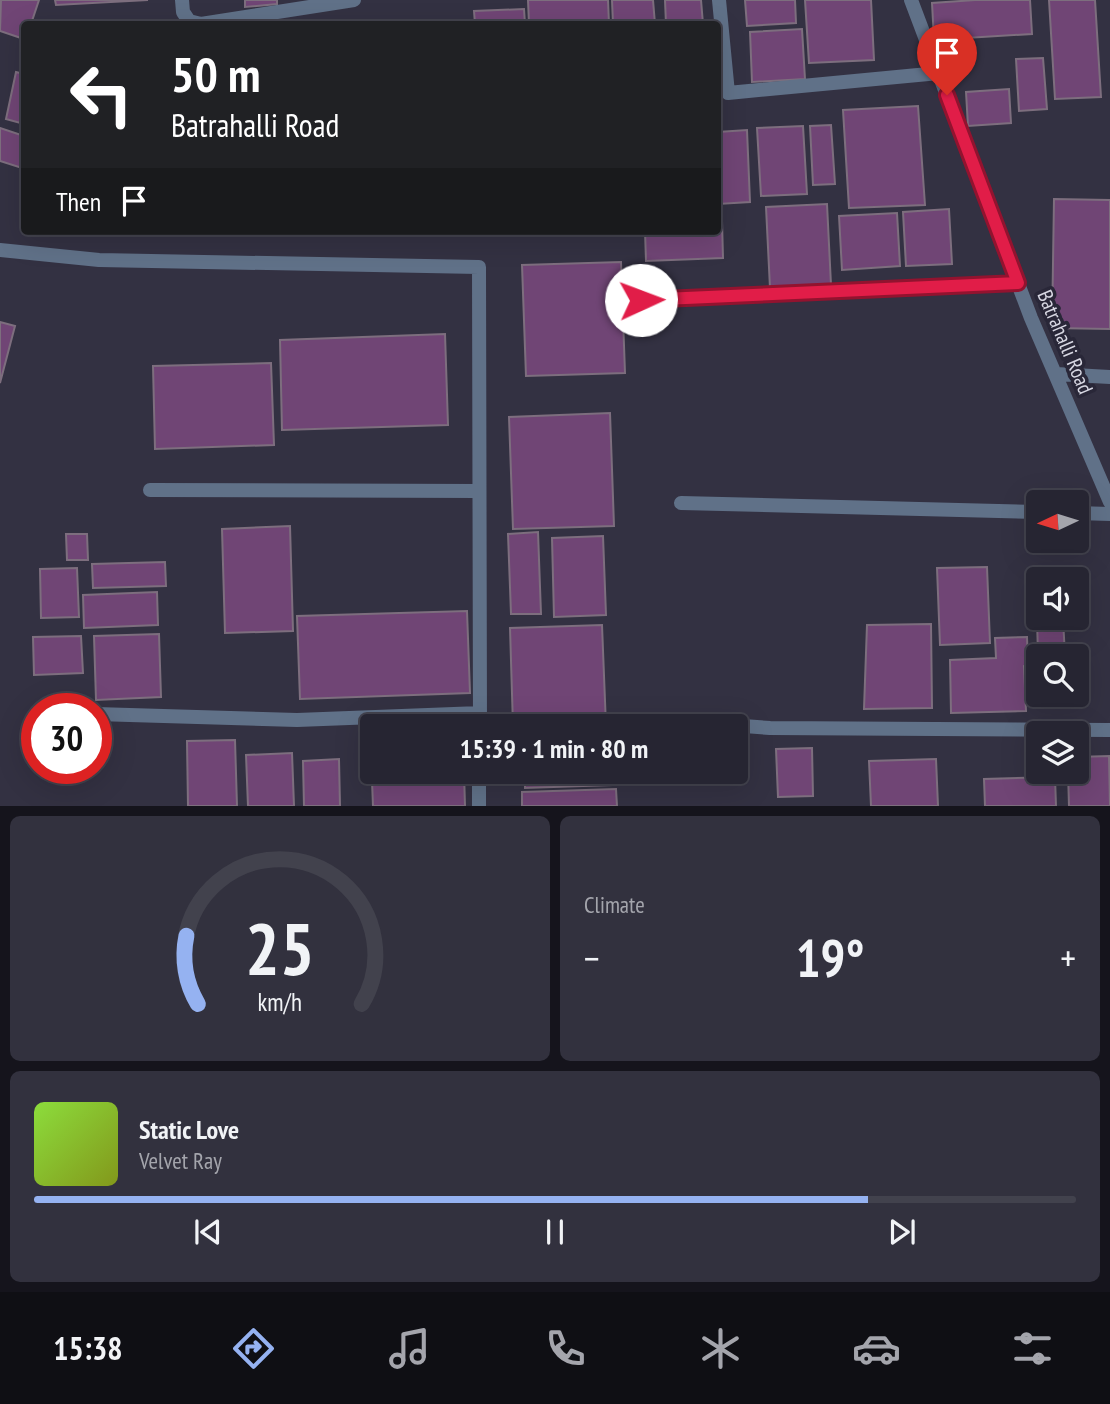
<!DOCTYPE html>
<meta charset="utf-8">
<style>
body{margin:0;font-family:"PT Sans Narrow",sans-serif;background:#32313e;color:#f1f3f6;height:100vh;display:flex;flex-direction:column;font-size:26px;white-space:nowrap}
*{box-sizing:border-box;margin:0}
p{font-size:23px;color:#a4a5ac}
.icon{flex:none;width:38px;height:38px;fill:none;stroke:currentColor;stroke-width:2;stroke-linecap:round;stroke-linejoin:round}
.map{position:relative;height:806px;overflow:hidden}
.panel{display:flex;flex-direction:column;gap:10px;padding:10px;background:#15141c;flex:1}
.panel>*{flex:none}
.hud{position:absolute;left:21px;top:21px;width:700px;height:214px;border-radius:7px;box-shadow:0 7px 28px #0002,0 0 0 2px #42424d;background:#202124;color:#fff;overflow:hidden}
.needle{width:46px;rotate:266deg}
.buttons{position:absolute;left:1026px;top:490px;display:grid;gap:14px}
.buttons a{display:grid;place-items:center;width:63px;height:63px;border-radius:7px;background:#262532;box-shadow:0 7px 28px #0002,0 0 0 2px #42424d;font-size:35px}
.speed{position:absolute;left:21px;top:693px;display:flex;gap:14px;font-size:35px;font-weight:700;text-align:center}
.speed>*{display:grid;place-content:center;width:91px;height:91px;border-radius:50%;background:#262532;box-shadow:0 7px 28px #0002,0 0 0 2px #42424d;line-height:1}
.speed .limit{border:10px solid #d22;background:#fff;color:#111}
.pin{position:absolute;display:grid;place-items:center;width:60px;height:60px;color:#fff;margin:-72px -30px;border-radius:50% 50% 50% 0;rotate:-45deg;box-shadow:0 0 7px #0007}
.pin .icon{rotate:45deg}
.me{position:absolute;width:77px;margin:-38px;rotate:88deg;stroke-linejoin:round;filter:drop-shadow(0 0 5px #0008)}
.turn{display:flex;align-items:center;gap:24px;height:147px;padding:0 35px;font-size:32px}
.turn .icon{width:91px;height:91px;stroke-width:2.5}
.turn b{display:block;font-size:49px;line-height:60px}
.then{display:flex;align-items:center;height:66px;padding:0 35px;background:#0003;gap:14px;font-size:26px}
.big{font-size:52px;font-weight:800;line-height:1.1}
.panel .tile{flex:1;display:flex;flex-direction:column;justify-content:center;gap:10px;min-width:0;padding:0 24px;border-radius:10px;background:#32313e}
.panel .dial{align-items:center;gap:0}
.dial svg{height:182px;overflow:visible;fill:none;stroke:#42424d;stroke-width:7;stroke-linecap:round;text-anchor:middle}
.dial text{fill:#f1f3f6;stroke:none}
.song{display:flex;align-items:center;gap:21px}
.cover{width:84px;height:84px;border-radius:10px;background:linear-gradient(135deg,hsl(90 70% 55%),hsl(70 70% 35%))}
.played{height:7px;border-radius:4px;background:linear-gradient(90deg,#95b2f1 80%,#42424d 80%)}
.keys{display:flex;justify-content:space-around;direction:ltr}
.heat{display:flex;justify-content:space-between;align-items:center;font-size:38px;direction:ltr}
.panel .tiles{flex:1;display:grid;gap:10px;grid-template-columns:1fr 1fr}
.tile:last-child{grid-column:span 2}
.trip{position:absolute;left:360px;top:714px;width:388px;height:70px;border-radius:7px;background:#262532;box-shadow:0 7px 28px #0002,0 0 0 2px #42424d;font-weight:800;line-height:70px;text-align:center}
.dock{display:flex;height:112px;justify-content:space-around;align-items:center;background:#0f0f14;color:#a4a5ac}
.dock .icon{width:49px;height:49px}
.dock .active{color:#95b2f1}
.dock b{font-size:32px;color:#f1f3f6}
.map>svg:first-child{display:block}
.building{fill:#704575;stroke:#7d6e7e;stroke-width:2}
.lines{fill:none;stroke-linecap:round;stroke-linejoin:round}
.minor{stroke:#607188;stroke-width:14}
.route-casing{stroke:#92132f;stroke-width:18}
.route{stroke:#e11d48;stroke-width:12}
.labels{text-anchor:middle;stroke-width:7;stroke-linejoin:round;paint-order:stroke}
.street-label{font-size:21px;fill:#d7d7e2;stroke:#292738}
</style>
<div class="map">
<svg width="1110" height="806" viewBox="0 0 1110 806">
<rect width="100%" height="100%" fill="#333142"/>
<path class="building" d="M1,0H39L31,24H24V39L0,31Z
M55,0H148L56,5Z
M245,0H277V4L245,7Z
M528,0H608L609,24H529Z
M612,0H653L655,24H613Z
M665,0H701L703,24H666Z
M745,0H795L796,23L747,26Z
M805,0H871L874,60L809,63Z
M975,0H1030L1032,34L934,40L932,3Z
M1049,0H1095L1101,97L1055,99Z
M524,9L525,24H475L474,11Z
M802,29L805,79L752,82L750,32Z
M1043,58L1047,109L1019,111L1016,59Z
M16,72L24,74V124L6,119Z
M1009,89L1011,123L968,126L966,92Z
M918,106L925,205L849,208L843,110Z
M831,125L835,184L813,185L810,126Z
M803,126L807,194L761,196L757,128Z
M0,128L24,136V160L22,168L0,161Z
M747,130L750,202L718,204V132Z
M1054,199L1110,200V329L1052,328Z
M827,204L831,285L770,288L766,207Z
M949,209L952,264L906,266L903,212Z
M897,213L900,266L842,270L839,216Z
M718,221H722L723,258L646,261L645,231H718Z
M120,231H200V234L120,233Z
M621,262L625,373L526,376L522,265Z
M0,322L15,326L0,383Z
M445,334L448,425L282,430L280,340Z
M271,363L274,445L155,449L153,366Z
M610,413L614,526L513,529L509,417Z
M290,526L293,631L225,633L222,529Z
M538,532L541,614H511L508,534Z
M66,534H87L88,560H67Z
M603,536L606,615L554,617L552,538Z
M165,562L166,586L93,588L92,564Z
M987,567L990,643L940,645L937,568Z
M77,568L79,617L41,618L40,569Z
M157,592L158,625L84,628L83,595Z
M467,611L470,693L300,699L297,616Z
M1037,619H1063L1065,656H1038Z
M931,624L932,708L864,709L867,625Z
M602,625L606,726H513L510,628Z
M159,634L161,697L96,700L94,636Z
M81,636L83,673L34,675L33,637Z
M1027,637L1028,665L1024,666L1026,711L951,713L950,660L996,658L995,638Z
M235,740L237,806H188L187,741Z
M812,748L813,796L778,797L776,749Z
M292,753L294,806H248L246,755Z
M371,756H373V772H464L465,806H373Z
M1109,756L1110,806H1069L1068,772H1076V757Z
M339,759L340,806H304L303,761Z
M936,759L938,806H871L869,761Z
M525,772H611L612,785L525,788Z
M1055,777L1056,806H985L984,779Z
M616,789L617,806H522V792Z"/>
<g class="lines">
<path class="minor" d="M182,0L183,12L189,21L201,24L354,0
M719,0L728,93L939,73
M911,0L1031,318L1110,502
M0,250L99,260L479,267L480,726
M641,300L1018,283
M1056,374L1110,377
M150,490L479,491
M681,503L1038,512
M1076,513L1110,514
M96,714L297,720L480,713
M663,720L770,728L1110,730
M479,806V772"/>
</g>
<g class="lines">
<g class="route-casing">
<path id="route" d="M641,300L1018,283L947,95"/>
</g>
<use href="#route" class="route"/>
</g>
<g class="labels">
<g class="street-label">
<text transform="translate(1065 342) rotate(67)" y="7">Batrahalli Road</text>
</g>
</g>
</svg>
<div class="buttons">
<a><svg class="needle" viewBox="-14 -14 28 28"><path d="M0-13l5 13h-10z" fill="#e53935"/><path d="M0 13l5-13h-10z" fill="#a4a5ac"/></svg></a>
<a><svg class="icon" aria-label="sound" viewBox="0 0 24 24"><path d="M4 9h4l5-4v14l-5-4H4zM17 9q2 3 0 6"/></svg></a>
<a><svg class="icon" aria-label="search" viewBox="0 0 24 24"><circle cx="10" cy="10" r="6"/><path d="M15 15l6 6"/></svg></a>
<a><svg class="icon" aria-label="layers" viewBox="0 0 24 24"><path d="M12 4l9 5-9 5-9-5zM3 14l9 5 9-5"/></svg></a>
</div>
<div class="speed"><div class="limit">30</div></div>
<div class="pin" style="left:947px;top:95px;background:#d93025"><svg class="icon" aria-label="arrive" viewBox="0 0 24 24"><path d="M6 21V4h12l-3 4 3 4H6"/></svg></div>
<svg class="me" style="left:641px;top:300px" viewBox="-20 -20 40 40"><circle r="19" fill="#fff"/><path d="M0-13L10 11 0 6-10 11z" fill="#e11d48"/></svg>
<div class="trip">15:39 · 1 min · 80 m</div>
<div class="hud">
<div class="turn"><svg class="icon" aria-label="left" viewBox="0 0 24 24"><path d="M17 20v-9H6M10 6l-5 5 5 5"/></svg><div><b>50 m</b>Batrahalli Road</div></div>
<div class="then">Then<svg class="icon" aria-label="arrive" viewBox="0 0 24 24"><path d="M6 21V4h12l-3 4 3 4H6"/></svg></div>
</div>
</div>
<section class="panel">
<div class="tiles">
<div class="tile dial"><svg viewBox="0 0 100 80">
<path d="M14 69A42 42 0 1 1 86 69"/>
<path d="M14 69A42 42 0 0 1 9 39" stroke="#95b2f1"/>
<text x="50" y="56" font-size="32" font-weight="700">25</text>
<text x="50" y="72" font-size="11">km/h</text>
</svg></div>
<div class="tile"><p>Climate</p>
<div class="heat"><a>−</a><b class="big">19°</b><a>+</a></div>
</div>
<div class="tile">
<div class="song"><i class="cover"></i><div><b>Static Love</b><p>Velvet Ray</p></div></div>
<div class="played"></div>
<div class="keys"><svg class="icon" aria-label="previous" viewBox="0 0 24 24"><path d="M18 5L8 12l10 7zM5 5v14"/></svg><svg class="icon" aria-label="pause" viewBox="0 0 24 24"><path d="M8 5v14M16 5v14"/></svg><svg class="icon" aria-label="next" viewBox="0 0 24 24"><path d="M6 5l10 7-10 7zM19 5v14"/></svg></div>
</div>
</div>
</section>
<nav class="dock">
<b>15:38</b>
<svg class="icon active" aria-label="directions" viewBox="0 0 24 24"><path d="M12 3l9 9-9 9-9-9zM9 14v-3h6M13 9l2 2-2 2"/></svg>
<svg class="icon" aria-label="music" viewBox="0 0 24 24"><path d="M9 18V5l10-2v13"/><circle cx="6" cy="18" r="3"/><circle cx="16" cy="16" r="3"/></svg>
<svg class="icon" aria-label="phone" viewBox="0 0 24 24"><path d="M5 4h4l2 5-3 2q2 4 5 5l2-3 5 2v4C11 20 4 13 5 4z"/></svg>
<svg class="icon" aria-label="climate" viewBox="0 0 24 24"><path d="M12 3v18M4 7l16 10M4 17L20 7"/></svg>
<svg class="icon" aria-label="car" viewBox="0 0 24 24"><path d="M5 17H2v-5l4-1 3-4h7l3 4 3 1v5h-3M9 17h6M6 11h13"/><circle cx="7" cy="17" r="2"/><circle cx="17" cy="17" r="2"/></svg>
<svg class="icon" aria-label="filters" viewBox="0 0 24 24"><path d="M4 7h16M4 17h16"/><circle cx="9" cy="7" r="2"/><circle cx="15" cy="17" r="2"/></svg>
</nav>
